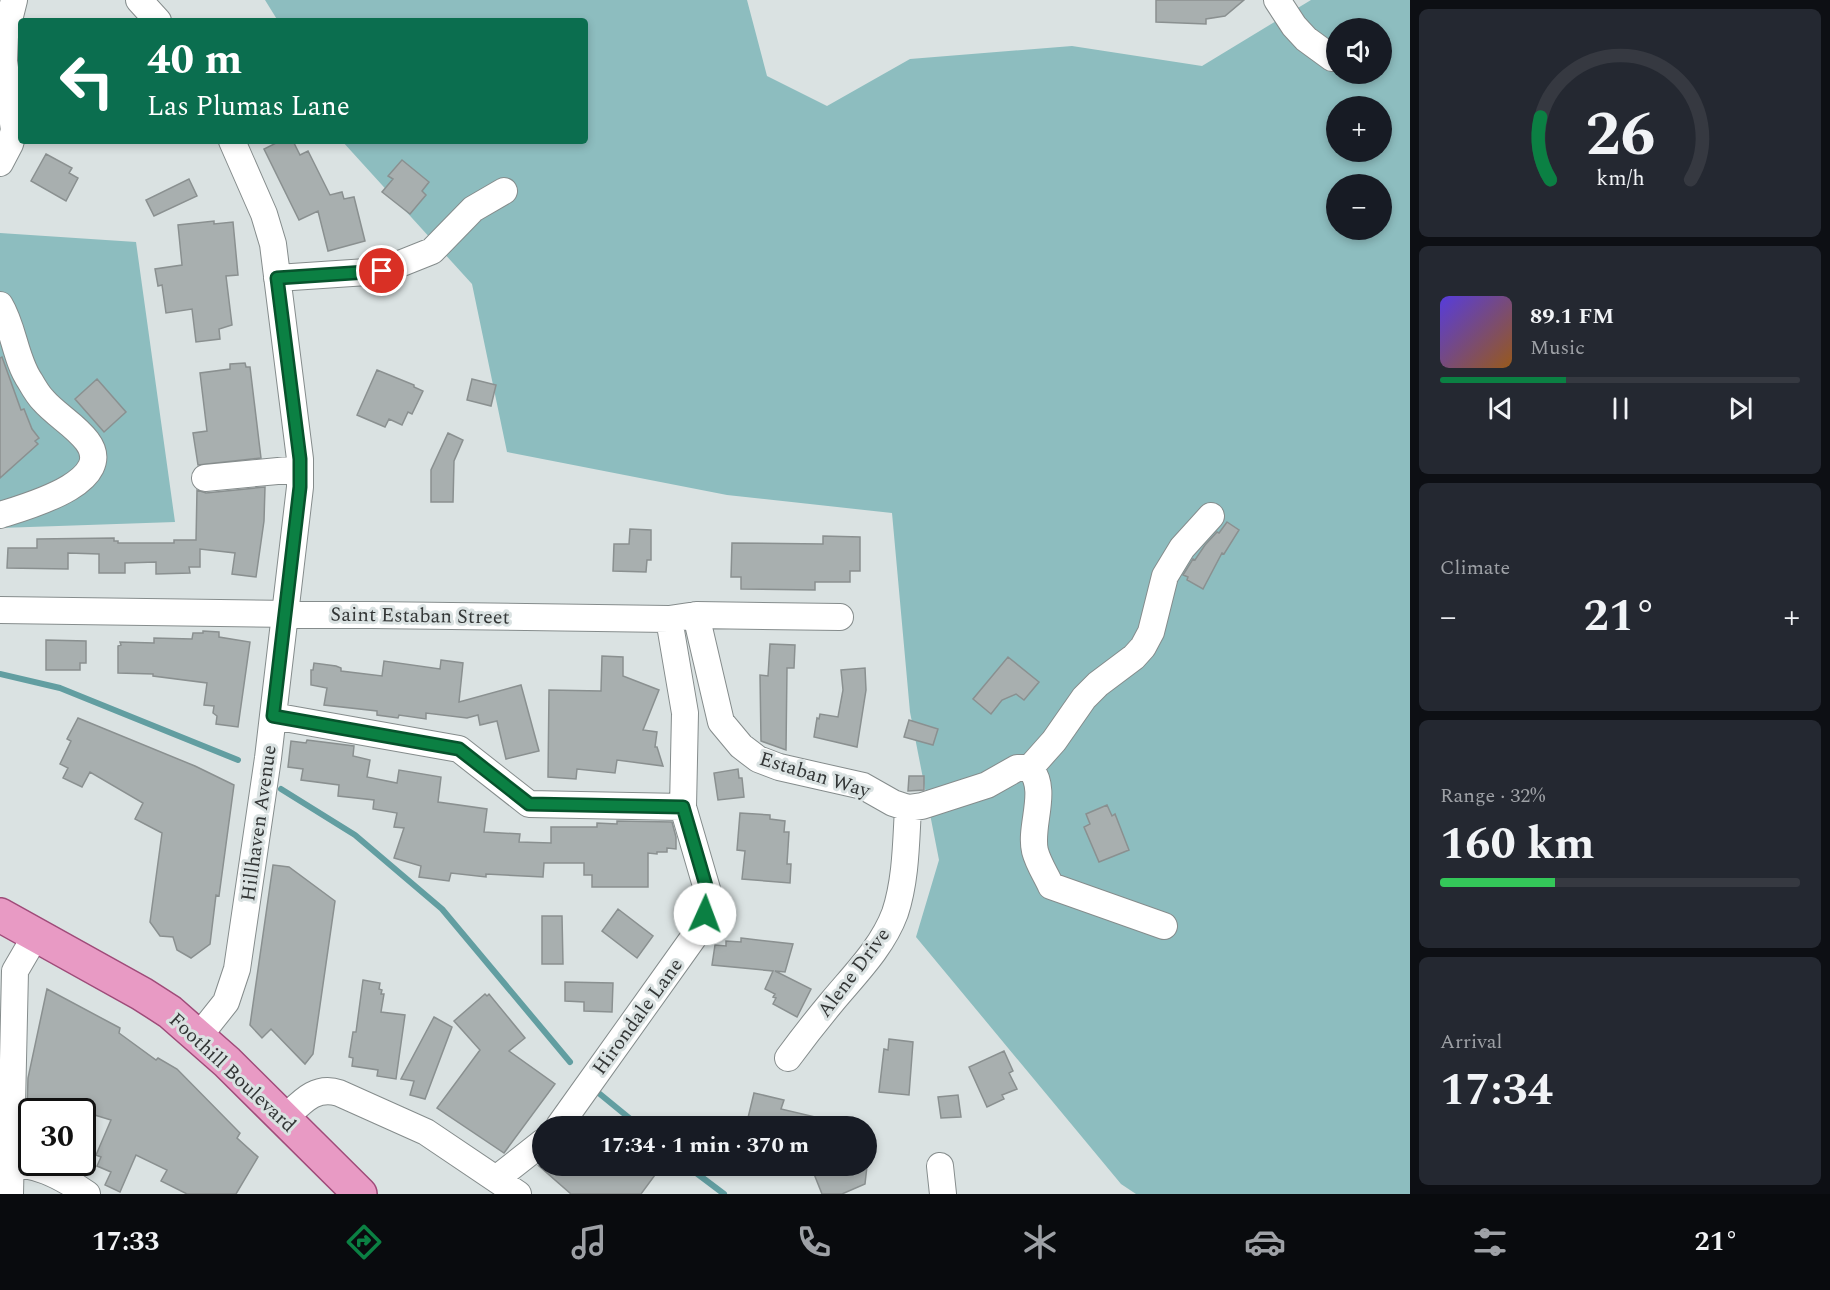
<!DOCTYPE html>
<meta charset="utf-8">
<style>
body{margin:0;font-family:Spectral,serif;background:#242831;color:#f1f3f6;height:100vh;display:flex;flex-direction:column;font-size:22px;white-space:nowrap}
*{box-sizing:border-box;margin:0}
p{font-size:20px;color:#9ea1a6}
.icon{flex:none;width:33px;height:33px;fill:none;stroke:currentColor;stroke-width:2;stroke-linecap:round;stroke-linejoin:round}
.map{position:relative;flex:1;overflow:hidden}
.drawer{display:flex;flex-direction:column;gap:9px;padding:9px;background:#0d0f14;width:420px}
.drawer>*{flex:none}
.top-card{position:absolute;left:18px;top:18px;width:570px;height:126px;border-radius:6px;box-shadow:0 3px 9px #0003;background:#0b6e4f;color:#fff;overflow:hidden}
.buttons{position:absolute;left:1326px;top:18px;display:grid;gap:12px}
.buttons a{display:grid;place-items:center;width:66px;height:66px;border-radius:50%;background:#171b24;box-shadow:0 3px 9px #0003;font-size:30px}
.speed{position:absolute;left:18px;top:1098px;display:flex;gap:12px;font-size:30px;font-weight:700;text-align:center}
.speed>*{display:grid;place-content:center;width:78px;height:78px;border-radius:50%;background:#171b24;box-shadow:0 3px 9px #0003;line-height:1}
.speed .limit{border:3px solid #111;border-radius:9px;background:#fff;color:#111}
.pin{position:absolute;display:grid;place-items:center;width:51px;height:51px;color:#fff;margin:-26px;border:3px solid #fff;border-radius:50%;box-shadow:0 2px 6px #0007}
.me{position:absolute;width:66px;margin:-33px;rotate:2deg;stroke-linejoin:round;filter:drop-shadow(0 0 4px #0008)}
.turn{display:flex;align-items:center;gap:21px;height:126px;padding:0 30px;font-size:27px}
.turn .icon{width:78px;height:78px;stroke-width:2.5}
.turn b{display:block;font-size:42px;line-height:51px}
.big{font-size:45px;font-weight:700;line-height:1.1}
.drawer .card{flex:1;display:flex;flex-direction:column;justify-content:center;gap:9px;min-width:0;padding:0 21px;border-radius:9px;background:#242831}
.drawer .dial{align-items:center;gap:0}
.dial svg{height:156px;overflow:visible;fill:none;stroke:#363941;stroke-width:7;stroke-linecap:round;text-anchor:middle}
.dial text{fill:#f1f3f6;stroke:none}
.song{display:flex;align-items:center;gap:18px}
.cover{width:72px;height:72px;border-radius:9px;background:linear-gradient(135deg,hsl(250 70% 55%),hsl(30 70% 35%))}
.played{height:6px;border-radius:3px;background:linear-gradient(90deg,#0b8043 35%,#363941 35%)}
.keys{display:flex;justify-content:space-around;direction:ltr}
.heat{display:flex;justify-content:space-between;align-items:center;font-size:33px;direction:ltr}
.charge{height:9px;border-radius:4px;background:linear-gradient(90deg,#34c759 32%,#363941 0)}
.trip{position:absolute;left:532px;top:1116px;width:345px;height:60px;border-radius:30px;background:#171b24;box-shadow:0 3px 9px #0003;font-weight:700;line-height:60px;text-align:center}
.tabs{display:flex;height:96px;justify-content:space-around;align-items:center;background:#090b0e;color:#9ea1a6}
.tabs .icon{width:42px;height:42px}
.tabs .on{color:#0b8043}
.tabs b{font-size:27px;color:#f1f3f6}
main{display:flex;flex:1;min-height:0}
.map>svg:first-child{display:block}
.green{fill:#8dbdbf;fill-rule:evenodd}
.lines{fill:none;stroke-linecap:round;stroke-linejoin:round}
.stream{stroke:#629ea1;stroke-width:6}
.building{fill:#a8afaf;stroke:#8a9090;stroke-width:1.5}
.minor-casing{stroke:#858c8c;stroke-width:28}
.major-casing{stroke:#9f4b79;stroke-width:36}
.minor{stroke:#fff;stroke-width:26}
.major{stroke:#e89ac4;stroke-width:33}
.route-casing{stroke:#07532c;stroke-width:15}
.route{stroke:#0b8043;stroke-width:10}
.labels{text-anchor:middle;stroke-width:6;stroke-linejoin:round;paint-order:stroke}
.street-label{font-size:20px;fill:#333636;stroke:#dae2e2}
</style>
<main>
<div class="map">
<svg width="1410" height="1194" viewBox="0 0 1410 1194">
<rect width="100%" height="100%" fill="#dae2e2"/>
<path class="green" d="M265,0H747L767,76L827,106L910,59L1072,46L1202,66L1311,0H1410V1194H1136L1121,1184L916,937L939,860L910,712L892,513L727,495L507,452L472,284L342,141H585V21H278ZM1336,28H1382V74H1336ZM1336,106H1382V152H1336ZM1336,184H1382V230H1336Z
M0,233L136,242L175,522L0,528Z"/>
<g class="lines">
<path class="stream" d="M0,674L60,688L238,760
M281,789L355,835L442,909L570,1062
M595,1090L639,1126
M687,1166L724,1194"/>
</g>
<path class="building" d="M1156,0H1244L1225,16L1206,19V24L1156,22Z
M280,141H293L300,155L308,151L330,195L342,192L344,199L354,197L365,241L328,251L318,211L299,220L264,149Z
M46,154L72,168L69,173L78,178L66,201L31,181Z
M402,160L429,182L422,191L426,195L410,214L382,192L393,179L388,176Z
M189,179L197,196L154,216L146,200Z
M214,221V224L233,222L238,275L226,276L232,325L219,329L220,339L196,342L192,309L166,313L162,285L158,286L155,269L182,265L178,225Z
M2,357L21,410L24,409L32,429L39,438L35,441L38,444L0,478V358Z
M245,363L246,367H250L261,458L198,465L193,433L207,431L200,373L230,369V364Z
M377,370L414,385V387L423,391L412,414L408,412L402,425L389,419L385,427L357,415Z
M97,379L126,412L104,432L75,399Z
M472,379L496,385L491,406L467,400Z
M448,433L463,440L454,461L453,502H431V470Z
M265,487L264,521L256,577L232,574L235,553L200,549V567H189L190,573L156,574V562L125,563V573H99V554L68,553V569L7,568L8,548H37V539L114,538V541H118V543H174V540H196L197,490L206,493Z
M1227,522L1239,530L1224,554L1222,553L1203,589L1187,580L1188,577L1183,575L1193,559L1195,560L1205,545L1217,532L1219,533Z
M630,529L651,530V560H647L646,572L613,571L614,544H629Z
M823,536L860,537V571H850V582H815V590L741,589V577H731L732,543L823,544Z
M203,631L219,632V637L250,642L238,727L216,724L217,716L213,713L214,706L204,705L207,683L153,676V674L118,673V646L121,645L120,642L154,643V638L192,639L193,633H203Z
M46,640L86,641V663H80V670H46Z
M770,644L795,645L794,668H787L786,750L761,741L760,675L768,676Z
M602,656L623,657V676L659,690L643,730L657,732L655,747H657L663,766L617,760L615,773L577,769L576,779L548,777L549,690L601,691Z
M1008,657L1039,682L1024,700L1016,694L1002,700L991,714L973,699Z
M441,660L463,663L459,702L521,685L539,751L506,759L497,721L480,725L478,715L467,718L426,713V719L399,715L398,718L377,715V711L324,705L327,688L311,685V670H313L314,663L336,666L341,668V671L382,676L384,661L440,669Z
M865,668L866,690L857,747L814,737L817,718L819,719L820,714L838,717L843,690L841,670Z
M78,718L195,766L234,785L219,896L216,895L210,944L191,958L177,950L173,937L160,936L150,922L162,833L135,819L143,803L90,772L82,787L63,778L68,768L60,764L71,741L67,739Z
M909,720L938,729L933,745L904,737Z
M307,740L354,746L353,756L370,760L367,777L397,783L399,770L441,777L438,802L487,809L484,832L520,834L519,842L551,843V827H597V823L617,824V821L672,822L676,837V849L667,848V852H657V854L648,853V887H592V875H584V863H544L543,877L486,874V877L451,873L449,881L419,877L421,866L394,858L404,828L394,827L397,813L373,809L374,800L338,796L339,785L301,780L303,769L288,767L291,741L306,743Z
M738,769L739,778H742L744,797L718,800L714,773Z
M909,776H924V790L908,791Z
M1107,805L1112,816L1115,814L1129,850L1099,862L1084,827L1090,824L1086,814Z
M740,813L770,815V819L785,821L784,832H789L787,864H791L790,883L742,879L745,851L737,850Z
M273,865L289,867L335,901L313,1054L305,1064L271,1029L262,1038L250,1025Z
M618,909L653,936L637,958L602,931Z
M542,916H562L563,964H542Z
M741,938L793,944L785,972L775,971L811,989L797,1017L773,1004L776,998L773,997L775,994L765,989L773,971L712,965L715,945L726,946V941L741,942Z
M363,980L380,983L379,989L382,990L381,994H384L381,1012L405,1015L396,1079L377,1076L378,1070L352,1066L353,1058L349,1057L353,1032H356Z
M565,982L613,983L612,1012L584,1011V1002L565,1001Z
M47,989L120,1028L119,1033L156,1060L158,1058L177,1069L240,1133L237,1138L258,1157L236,1194H187L161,1181L167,1170L136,1155L120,1192L105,1185L111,1172L97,1166L101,1157L96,1155L111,1120L65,1106L64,1112H27L28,1078Z
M485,994L487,996L489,994L525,1038L509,1051L555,1084L504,1153L437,1108L480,1050L454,1021Z
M434,1017L452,1027L425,1099L410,1095L414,1081L401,1079Z
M889,1039L913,1042L909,1095L879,1092L884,1049L888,1050Z
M1004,1051L1013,1071L1009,1073L1017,1089L1002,1095L1004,1099L987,1107L969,1067Z
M754,1093L784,1100L781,1109L828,1120L827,1126H746Z
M958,1095L961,1117L941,1118L938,1097Z
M539,1166H641L655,1175L641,1194H571Z
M826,1166H867L865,1184L842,1194H822L814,1174L827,1169Z"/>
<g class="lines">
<g class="minor-casing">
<path id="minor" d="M139,0L158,21
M1277,0L1294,26L1306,39L1332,58
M0,163L10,144L14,130L4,61L5,36L14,0
M277,278L382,271L432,251L473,209L504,191
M0,305C14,328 15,359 30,381C34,388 38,395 43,400C56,415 75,425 87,441C118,482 25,507 0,515
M205,478L299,469
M0,610L669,619L696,615L840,617
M696,615L721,722L741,746L758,759L779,767L863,786L893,803L908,808L922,806L987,785L1017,768H1030C1049,790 1029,826 1035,851C1038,863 1046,875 1051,886L1164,926
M273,716L459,749L529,804L683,807
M1030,768L1054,741L1084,698L1098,684L1134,657L1143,647L1151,632L1165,576L1182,548L1211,516
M199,1036L226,1002L237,969L268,758L300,487V459L273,244L264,214L232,141
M788,1058C802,1039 816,1021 831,1003C854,975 882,948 895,913C906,880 906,842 908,808
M284,1119C301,1103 315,1085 339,1093L426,1132L518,1194
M559,1126L696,934L705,914L709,896L683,807L685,713L669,619
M0,1163C36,1163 58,1174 87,1194
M940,1166L943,1194
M496,1179L543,1142
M10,1194L15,971L36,935"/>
</g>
<g class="major-casing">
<path id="major" d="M0,915L142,994L170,1012L227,1062L360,1194"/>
</g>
<use href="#minor" class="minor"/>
<use href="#major" class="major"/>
</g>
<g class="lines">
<g class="route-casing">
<path id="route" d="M382,271L277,278L300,459V487L273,716L459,749L529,804L683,807L709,896L705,914"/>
</g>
<use href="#route" class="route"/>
</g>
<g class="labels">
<g class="street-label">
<text transform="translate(420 615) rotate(1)" y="7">Saint Estaban Street</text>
<text transform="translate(815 774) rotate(17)" y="7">Estaban Way</text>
<text transform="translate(258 823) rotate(-82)" y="7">Hillhaven Avenue</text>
<text transform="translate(853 972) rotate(-53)" y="7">Alene Drive</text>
<text transform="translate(637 1016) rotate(-54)" y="7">Hirondale Lane</text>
<text transform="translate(233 1072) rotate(43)" y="7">Foothill Boulevard</text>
</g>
</g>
</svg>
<div class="buttons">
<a><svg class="icon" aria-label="sound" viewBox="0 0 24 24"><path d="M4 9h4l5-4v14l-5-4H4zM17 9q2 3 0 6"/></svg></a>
<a>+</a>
<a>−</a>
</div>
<div class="speed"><div class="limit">30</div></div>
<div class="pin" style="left:382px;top:271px;background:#d93025"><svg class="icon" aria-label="arrive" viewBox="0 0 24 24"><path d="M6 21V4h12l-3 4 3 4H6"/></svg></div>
<svg class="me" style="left:705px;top:914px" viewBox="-20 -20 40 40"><circle r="19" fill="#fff"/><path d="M0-13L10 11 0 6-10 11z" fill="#0b8043"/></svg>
<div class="trip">17:34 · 1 min · 370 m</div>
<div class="top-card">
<div class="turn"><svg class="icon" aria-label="left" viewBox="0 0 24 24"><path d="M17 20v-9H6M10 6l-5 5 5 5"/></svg><div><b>40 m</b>Las Plumas Lane</div></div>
</div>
</div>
<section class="drawer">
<div class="card dial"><svg viewBox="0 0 100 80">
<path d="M14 69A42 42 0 1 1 86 69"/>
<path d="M14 69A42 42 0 0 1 9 37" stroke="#0b8043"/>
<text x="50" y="56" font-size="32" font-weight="700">26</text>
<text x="50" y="72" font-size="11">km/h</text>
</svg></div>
<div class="card">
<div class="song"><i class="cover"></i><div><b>89.1 FM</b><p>Music</p></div></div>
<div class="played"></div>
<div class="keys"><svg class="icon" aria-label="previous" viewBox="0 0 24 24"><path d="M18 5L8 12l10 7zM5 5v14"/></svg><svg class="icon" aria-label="pause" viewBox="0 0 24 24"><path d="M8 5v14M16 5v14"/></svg><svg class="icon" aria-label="next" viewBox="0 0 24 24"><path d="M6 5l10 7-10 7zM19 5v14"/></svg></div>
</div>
<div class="card"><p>Climate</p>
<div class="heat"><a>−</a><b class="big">21°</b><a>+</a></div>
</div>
<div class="card"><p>Range · 32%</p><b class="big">160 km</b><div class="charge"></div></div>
<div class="card"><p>Arrival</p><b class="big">17:34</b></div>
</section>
</main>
<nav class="tabs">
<b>17:33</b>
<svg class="icon on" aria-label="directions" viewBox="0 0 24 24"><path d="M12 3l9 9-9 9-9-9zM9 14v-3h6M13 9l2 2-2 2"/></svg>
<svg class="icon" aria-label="music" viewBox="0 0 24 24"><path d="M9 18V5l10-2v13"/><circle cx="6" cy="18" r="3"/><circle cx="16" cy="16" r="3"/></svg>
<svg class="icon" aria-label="phone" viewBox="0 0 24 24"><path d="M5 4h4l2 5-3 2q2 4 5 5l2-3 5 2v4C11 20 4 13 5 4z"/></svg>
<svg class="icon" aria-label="climate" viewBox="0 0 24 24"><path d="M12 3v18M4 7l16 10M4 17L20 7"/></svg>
<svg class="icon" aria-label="car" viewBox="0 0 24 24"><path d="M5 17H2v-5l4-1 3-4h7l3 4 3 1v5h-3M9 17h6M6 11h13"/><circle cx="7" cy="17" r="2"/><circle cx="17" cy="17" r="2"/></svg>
<svg class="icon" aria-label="filters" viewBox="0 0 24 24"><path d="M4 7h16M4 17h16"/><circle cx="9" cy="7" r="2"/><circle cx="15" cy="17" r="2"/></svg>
<b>21°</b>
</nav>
